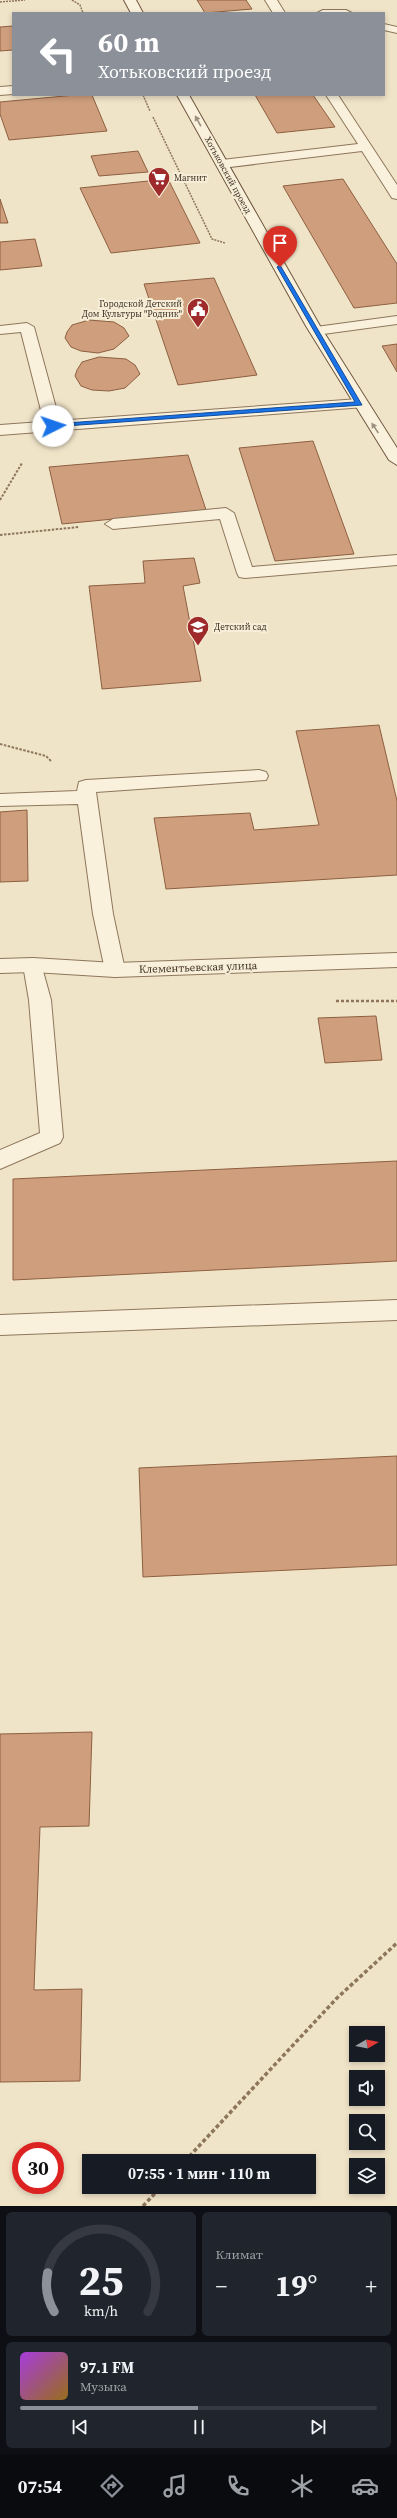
<!DOCTYPE html>
<html lang="ru">
<meta charset="utf-8">
<style>
body{margin:0;font-family:"Source Serif 4",serif;background:#20242c;color:#f1f3f6;height:100vh;display:flex;flex-direction:column;font-size:15px;white-space:nowrap}
*{box-sizing:border-box;margin:0}
p{font-size:13px;color:#9ea1a6}
.icon{flex:none;width:22px;height:22px;fill:none;stroke:currentColor;stroke-width:2;stroke-linecap:round;stroke-linejoin:round}
.map{position:relative;height:2206px;overflow:hidden}
.sheet{display:flex;flex-direction:column;gap:6px;padding:6px;background:#0d0f14;flex:1}
.sheet>*{flex:none}
.guide{position:absolute;left:12px;top:12px;width:373px;height:84px;border-radius:0px;box-shadow:0 2px 6px #0003;background:#8c9099;color:#fff;overflow:hidden}
.needle{width:26px;rotate:80deg}
.buttons{position:absolute;left:349px;top:2026px;display:grid;gap:8px}
.buttons a{display:grid;place-items:center;width:36px;height:36px;border-radius:0px;background:#171b24;box-shadow:0 2px 6px #0003;font-size:20px}
.speed{position:absolute;left:12px;top:2142px;display:flex;gap:8px;font-size:20px;font-weight:700;text-align:center}
.speed>*{display:grid;place-content:center;width:52px;height:52px;border-radius:50%;background:#171b24;box-shadow:0 2px 6px #0003;line-height:1}
.speed .limit{border:6px solid #d22;background:#fff;color:#111}
.pin{position:absolute;display:grid;place-items:center;width:34px;height:34px;color:#fff;margin:-41px -17px;border-radius:50% 50% 50% 0;rotate:-45deg;box-shadow:0 0 4px #0007}
.pin .icon{rotate:45deg}
.me{position:absolute;width:44px;margin:-22px;rotate:86deg;stroke-linejoin:round;filter:drop-shadow(0 0 3px #0008)}
.turn{display:flex;align-items:center;gap:14px;height:84px;padding:0 20px;font-size:18px}
.turn .icon{width:52px;height:52px;stroke-width:2.5}
.turn b{display:block;font-size:28px;line-height:34px}
.big{font-size:30px;font-weight:700;line-height:1.1}
.sheet .card{flex:1;display:flex;flex-direction:column;justify-content:center;gap:6px;min-width:0;padding:0 14px;border-radius:6px;background:#20242c}
.sheet .dial{align-items:center;gap:0}
.dial svg{height:104px;overflow:visible;fill:none;stroke:#363941;stroke-width:7;stroke-linecap:round;text-anchor:middle}
.dial text{fill:#f1f3f6;stroke:none}
.song{display:flex;align-items:center;gap:12px}
.cover{width:48px;height:48px;border-radius:6px;background:linear-gradient(135deg,hsl(280 70% 55%),hsl(40 70% 35%))}
.played{height:4px;border-radius:2px;background:linear-gradient(90deg,#8c9099 50%,#363941 50%)}
.keys{display:flex;justify-content:space-around;direction:ltr}
.heat{display:flex;justify-content:space-between;align-items:center;font-size:22px;direction:ltr}
.sheet .tiles{flex:1;display:grid;gap:6px;grid-template-columns:1fr 1fr}
.card:last-child{grid-column:span 2}
.trip{position:absolute;left:82px;top:2154px;width:234px;height:40px;border-radius:0px;background:#171b24;box-shadow:0 2px 6px #0003;font-weight:700;line-height:40px;text-align:center}
.menu{display:flex;height:64px;justify-content:space-around;align-items:center;background:#090b0e;color:#9ea1a6}
.menu .icon{width:28px;height:28px}
.menu .on{color:#8c9099}
.menu b{font-size:18px;color:#f1f3f6}
.map>svg:first-child{display:block}
.building{fill:#cf9f7d;stroke:#8d5f41}
.lines{fill:none;stroke-linecap:round;stroke-linejoin:round}
.lane-casing{stroke:#8d765c;stroke-width:2}
.street-casing{stroke:#8d765c;stroke-width:2}
.secondary-casing{stroke:#6f573f;stroke-width:2}
.path-far3{stroke:#8d765c;stroke-width:1.5;stroke-dasharray:2 1;stroke-linecap:butt}
.path-far2{stroke:#8d765c;stroke-width:2;stroke-dasharray:2.5 1.5;stroke-linecap:butt}
.path-far1{stroke:#8d765c;stroke-width:2.5;stroke-dasharray:3 2;stroke-linecap:butt}
.path{stroke:#8d765c;stroke-width:3.5;stroke-dasharray:4 2.5;stroke-linecap:butt}
.lane{fill:#faf1dc;fill-rule:evenodd}
.street{fill:#faf1dc;fill-rule:evenodd}
.secondary{fill:#faf1dc;fill-rule:evenodd}
.oneway{fill:#9c907e}
.route{fill:#1a73e8;stroke:#114b97}
.labels{text-anchor:middle;stroke-width:4;stroke-linejoin:round;paint-order:stroke}
.far-street-label{font-size:9px;fill:#3d2e20;stroke:#f7eed8}
.far-poi-label{font-size:9px;fill:#3d2e20;stroke:#f7eed8;text-anchor:start}
.street-label{font-size:11px;fill:#3d2e20;stroke:#f7eed8}
</style>
<div class="map">
<svg width="397" height="2206" viewBox="0 0 397 2206">
<rect width="100%" height="100%" fill="#f0e4c8"/>
<path class="building" d="M197,0H246L252,9L205,13Z
M13,26V50L0,51V27Z
M75,95H92L107,131L9,140L0,114V102Z
M255,95H313L335,127L277,133Z
M138,151L148,172L99,176L91,156Z
M168,179L200,243L111,253L80,188Z
M343,179L397,264V303L354,308L283,186Z
M0,199L8,223H0Z
M35,239L42,266L0,270V242Z
M214,278L257,375L178,385L144,284Z
M89,320L114,322L124,328L129,336L114,349L98,353L81,351L71,347L65,338L67,332L72,325Z
M397,344V372L382,346Z
M99,357L126,359L135,365L140,374L125,388L109,391L92,390L81,386L75,376L77,370L82,362Z
M313,441L354,554L275,561L239,448Z
M188,455L206,510L62,524L49,467Z
M194,558L200,583L183,586L201,681L102,689L89,586L145,583L143,561Z
M379,725L397,801V875L166,889L154,818L250,813L254,830L319,825L296,731Z
M27,810L28,881L0,882V812Z
M376,1016L382,1060L325,1063L318,1018Z
M397,1161V1261L13,1280V1179Z
M397,1456V1565L143,1577L139,1468Z
M92,1732L89,1826L40,1827L34,1990L82,1989L80,2081L0,2082V1734Z"/>
<g class="lines">
<g class="lane-casing">
<path id="lane" d="M265,0H277L285,13H273Z
M323,10H346L352,13H317Z
M384,24L397,27V33L384,30Z
M13,86V94L0,95V87Z
M326,95H338L397,185V199L392,198L362,151L222,168L216,164L222,160L358,144Z
M397,316V324L316,335L309,331L316,327Z
M27,323L34,327L61,426L58,429H48L45,426L21,332L0,334V326Z
M226,508L234,513L252,567L397,555V565L245,578L239,577L237,573L220,519L113,529L105,524L113,519Z
M259,770L266,772L268,776L266,780L96,792L113,914L125,970L122,975L115,977L108,975L105,970L93,914L78,804L0,806V794L77,791L79,782L86,780Z
M33,958L40,960L51,1000L63,1137L60,1143L0,1169V1150L40,1133L29,1000L23,965L26,960Z
M397,1300V1320L0,1335V1315Z"/>
</g>
<g class="street-casing">
<path id="street" d="M359,399L364,401L367,404L364,407L0,435V425Z
M397,953V967L115,977L33,972L0,973V959L33,958L115,963Z"/>
</g>
<g class="secondary-casing">
<path id="secondary" d="M124,0H136L143,13H131Z
M177,95H189L320,326L397,448V465L389,460L306,326Z"/>
</g>
<path class="path-far3" d="M72,0L80,5L83,13
M0,2L25,0
M143,95L150,111
M153,117L212,239L225,243"/>
<path class="path-far2" d="M0,500L22,463
M0,535L79,527
M0,744L46,756L52,762"/>
<path class="path-far1" d="M336,1001H397"/>
<path class="path" d="M185,2161L337,1998L397,1943
M143,2206L161,2187"/>
<use href="#lane" class="lane"/>
<use href="#street" class="street"/>
<use href="#secondary" class="secondary"/>
</g>
<defs><path id="oneway-solid" d="M-6-.8H1V-3.2L6.5 0L1 3.2V.8H-6Z"/></defs>
<g class="oneway">
<use href="#oneway-solid" transform="translate(198 121) rotate(-119)"/>
<use href="#oneway-solid" transform="translate(375 428) rotate(-124)"/>
</g>
<path class="route" d="M280,265L362,405L51,427L53,424L355,402L277,267Z"/>
<defs>
<g id="supermarket-pin" transform="scale(1.15)"><path d="M0 17L-7.5 6A9.5 9.5 0 1 1 7.5 6Z" fill="#9e2a2b" stroke="#f7eed8"/><path d="M-6-5.5h2.5l.6 2H6L4.5 2H-2.5L-4.4-4H-6ZM-1.5 3.2a1.3 1.3 0 1 0 .1 0ZM3 3.2a1.3 1.3 0 1 0 .1 0Z" fill="#fff"/></g>
<g id="civic-pin" transform="scale(1.15)"><path d="M0 17L-7.5 6A9.5 9.5 0 1 1 7.5 6Z" fill="#9e2a2b" stroke="#f7eed8"/><path d="M-.6-6.5H3V-4.5H.6V-3L4-1V1h2V6H-6V1h2V-1L-.6-3ZM-1.2 2.5V6h2.4V2.5Z" fill="#fff"/></g>
<g id="school-pin" transform="scale(1.15)"><path d="M0 17L-7.5 6A9.5 9.5 0 1 1 7.5 6Z" fill="#9e2a2b" stroke="#f7eed8"/><path d="M0-5L7-2L0 1L-7-2ZM-4 1L0 2.5L4 1V4Q0 6-4 4Z" fill="#fff"/></g>
</defs>
<g fill-rule="evenodd">
<use href="#supermarket-pin" x="159" y="178"/>
<use href="#civic-pin" x="198" y="309"/>
<use href="#school-pin" x="198" y="627"/>
</g>
<g class="labels">
<g class="far-street-label">
<text transform="translate(228 175) rotate(61)" y="3">Хотьковский проезд</text>
</g>
<g class="far-poi-label">
<text x="174" y="181">Магнит</text>
<text x="182" y="307" text-anchor="end">Городской Детский<tspan x="182" dy="10">Дом Культуры "Родник"</tspan></text>
<text x="214" y="630">Детский сад</text>
</g>
<g class="street-label">
<text transform="translate(198 967) rotate(-2)" y="4">Клементьевская улица</text>
</g>
</g>
</svg>
<div class="buttons">
<a><svg class="needle" viewBox="-14 -14 28 28"><path d="M0-13l5 13h-10z" fill="#e53935"/><path d="M0 13l5-13h-10z" fill="#9ea1a6"/></svg></a>
<a><svg class="icon" aria-label="sound" viewBox="0 0 24 24"><path d="M4 9h4l5-4v14l-5-4H4zM17 9q2 3 0 6"/></svg></a>
<a><svg class="icon" aria-label="search" viewBox="0 0 24 24"><circle cx="10" cy="10" r="6"/><path d="M15 15l6 6"/></svg></a>
<a><svg class="icon" aria-label="layers" viewBox="0 0 24 24"><path d="M12 4l9 5-9 5-9-5zM3 14l9 5 9-5"/></svg></a>
</div>
<div class="speed"><div class="limit">30</div></div>
<div class="pin" style="left:280px;top:267px;background:#d93025"><svg class="icon" aria-label="arrive" viewBox="0 0 24 24"><path d="M6 21V4h12l-3 4 3 4H6"/></svg></div>
<svg class="me" style="left:53px;top:426px" viewBox="-20 -20 40 40"><circle r="19" fill="#fff"/><path d="M0-13L10 11 0 6-10 11z" fill="#1a73e8"/></svg>
<div class="trip">07:55 · 1 мин · 110 m</div>
<div class="guide">
<div class="turn"><svg class="icon" aria-label="left" viewBox="0 0 24 24"><path d="M17 20v-9H6M10 6l-5 5 5 5"/></svg><div><b>60 m</b>Хотьковский проезд</div></div>
</div>
</div>
<section class="sheet">
<div class="tiles">
<div class="card dial"><svg viewBox="0 0 100 80">
<path d="M14 69A42 42 0 1 1 86 69"/>
<path d="M14 69A42 42 0 0 1 9 39" stroke="#8c9099"/>
<text x="50" y="56" font-size="32" font-weight="700">25</text>
<text x="50" y="72" font-size="11">km/h</text>
</svg></div>
<div class="card"><p>Климат</p>
<div class="heat"><a>−</a><b class="big">19°</b><a>+</a></div>
</div>
<div class="card">
<div class="song"><i class="cover"></i><div><b>97.1 FM</b><p>Музыка</p></div></div>
<div class="played"></div>
<div class="keys"><svg class="icon" aria-label="previous" viewBox="0 0 24 24"><path d="M18 5L8 12l10 7zM5 5v14"/></svg><svg class="icon" aria-label="pause" viewBox="0 0 24 24"><path d="M8 5v14M16 5v14"/></svg><svg class="icon" aria-label="next" viewBox="0 0 24 24"><path d="M6 5l10 7-10 7zM19 5v14"/></svg></div>
</div>
</div>
</section>
<nav class="menu">
<b>07:54</b>
<svg class="icon on" aria-label="directions" viewBox="0 0 24 24"><path d="M12 3l9 9-9 9-9-9zM9 14v-3h6M13 9l2 2-2 2"/></svg>
<svg class="icon" aria-label="music" viewBox="0 0 24 24"><path d="M9 18V5l10-2v13"/><circle cx="6" cy="18" r="3"/><circle cx="16" cy="16" r="3"/></svg>
<svg class="icon" aria-label="phone" viewBox="0 0 24 24"><path d="M5 4h4l2 5-3 2q2 4 5 5l2-3 5 2v4C11 20 4 13 5 4z"/></svg>
<svg class="icon" aria-label="climate" viewBox="0 0 24 24"><path d="M12 3v18M4 7l16 10M4 17L20 7"/></svg>
<svg class="icon" aria-label="car" viewBox="0 0 24 24"><path d="M5 17H2v-5l4-1 3-4h7l3 4 3 1v5h-3M9 17h6M6 11h13"/><circle cx="7" cy="17" r="2"/><circle cx="17" cy="17" r="2"/></svg>
</nav>
